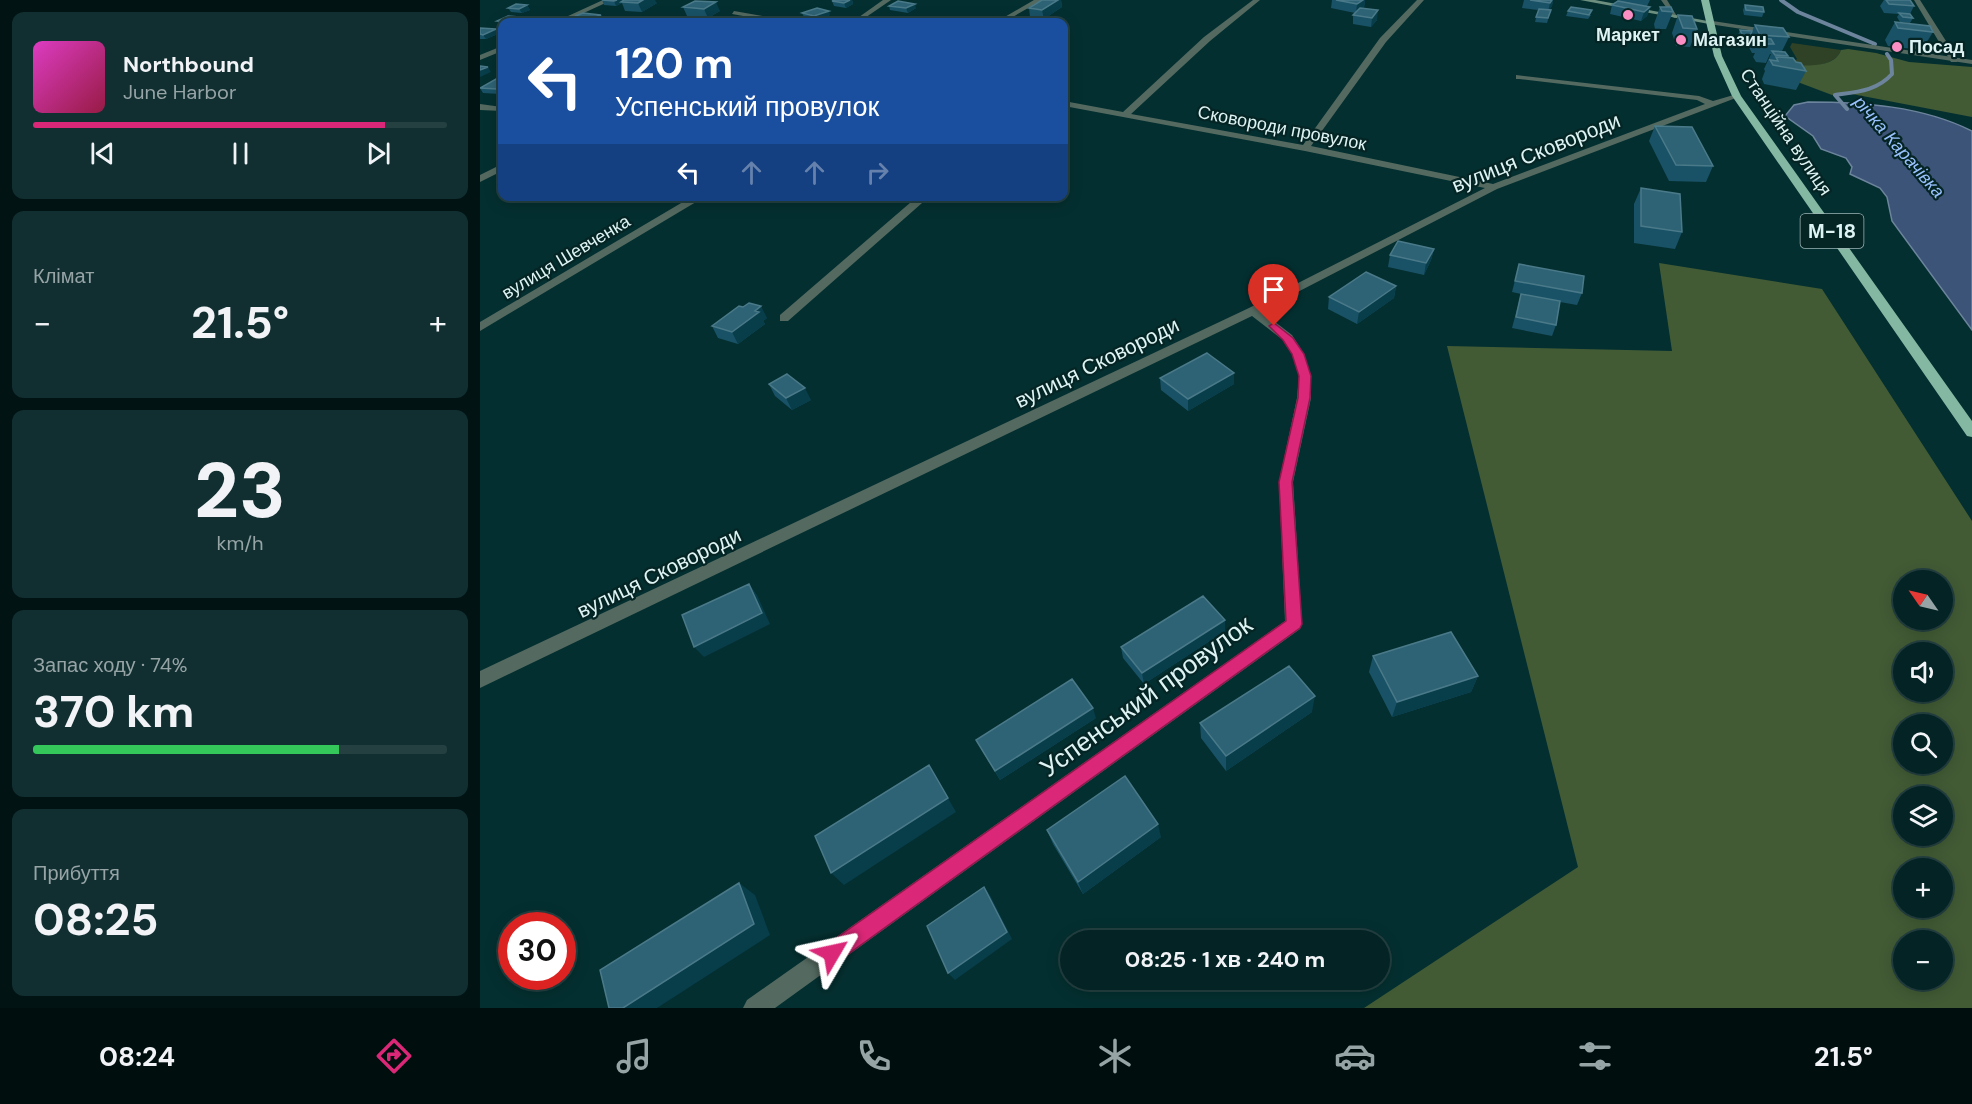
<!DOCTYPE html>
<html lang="uk">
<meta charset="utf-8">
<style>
body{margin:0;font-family:"DM Sans",sans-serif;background:#112f31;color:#f1f3f6;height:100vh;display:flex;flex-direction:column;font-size:22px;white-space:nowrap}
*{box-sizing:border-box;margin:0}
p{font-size:20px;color:#97a4a6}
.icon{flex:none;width:33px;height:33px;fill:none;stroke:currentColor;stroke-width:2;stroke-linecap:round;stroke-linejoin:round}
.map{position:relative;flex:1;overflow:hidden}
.drawer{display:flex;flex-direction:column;gap:12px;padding:12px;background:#021314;width:480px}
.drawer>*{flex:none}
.top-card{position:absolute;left:18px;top:18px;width:570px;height:183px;border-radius:12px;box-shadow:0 3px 15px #0003,0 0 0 2px #244041;background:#1a4fa0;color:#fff;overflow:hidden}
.needle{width:39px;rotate:304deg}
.controls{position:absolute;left:1413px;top:570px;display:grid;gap:12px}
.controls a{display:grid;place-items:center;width:60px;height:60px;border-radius:50%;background:#032324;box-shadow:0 3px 15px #0003,0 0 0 2px #244041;font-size:30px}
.speed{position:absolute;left:18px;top:912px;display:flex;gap:12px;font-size:30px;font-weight:700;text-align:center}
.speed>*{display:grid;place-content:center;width:78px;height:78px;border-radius:50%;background:#032324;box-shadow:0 3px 15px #0003,0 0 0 2px #244041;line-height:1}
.speed .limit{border:9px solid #d22;background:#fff;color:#111}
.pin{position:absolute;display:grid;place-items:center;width:51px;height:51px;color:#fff;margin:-62px -26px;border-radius:50% 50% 50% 0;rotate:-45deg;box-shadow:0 0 6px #0007}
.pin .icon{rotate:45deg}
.me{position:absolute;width:66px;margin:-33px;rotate:54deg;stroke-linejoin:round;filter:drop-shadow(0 0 4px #0008)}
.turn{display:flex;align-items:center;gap:21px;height:126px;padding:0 18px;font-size:27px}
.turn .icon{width:78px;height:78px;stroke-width:2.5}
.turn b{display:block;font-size:42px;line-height:51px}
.lanes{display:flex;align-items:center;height:57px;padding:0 18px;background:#0003;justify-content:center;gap:30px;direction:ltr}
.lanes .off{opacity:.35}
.big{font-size:45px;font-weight:700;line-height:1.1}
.drawer .tile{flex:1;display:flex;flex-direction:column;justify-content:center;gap:9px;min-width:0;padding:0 21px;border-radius:12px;background:#112f31}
.drawer .dial{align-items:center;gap:0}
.dial b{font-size:78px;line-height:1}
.song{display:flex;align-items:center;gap:18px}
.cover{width:72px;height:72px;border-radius:9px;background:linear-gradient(135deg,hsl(310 70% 55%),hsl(340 70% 35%))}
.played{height:6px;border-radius:3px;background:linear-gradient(90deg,#db2777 85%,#244041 85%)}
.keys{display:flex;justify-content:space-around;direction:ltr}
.heat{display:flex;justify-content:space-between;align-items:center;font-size:33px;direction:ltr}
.charge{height:9px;border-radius:4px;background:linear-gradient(90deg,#34c759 74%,#244041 0)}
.trip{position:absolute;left:580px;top:930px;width:330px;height:60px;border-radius:30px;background:#032324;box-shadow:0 3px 15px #0003,0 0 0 2px #244041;font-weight:700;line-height:60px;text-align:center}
.menu{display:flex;height:96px;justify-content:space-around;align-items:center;background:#010e0e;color:#97a4a6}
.menu .icon{width:42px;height:42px}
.menu .current{color:#db2777}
.menu b{font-size:27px;color:#f1f3f6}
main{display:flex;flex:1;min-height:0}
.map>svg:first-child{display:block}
.green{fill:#2f4226}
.forest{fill:#425b35;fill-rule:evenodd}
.water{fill:#3c5478;stroke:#6d849d;stroke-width:1.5}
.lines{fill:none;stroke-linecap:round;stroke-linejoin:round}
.stream{stroke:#6d849d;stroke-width:4}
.minor{fill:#546a60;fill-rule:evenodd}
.tertiary{fill:#546a60;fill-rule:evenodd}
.secondary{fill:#6c8f7f;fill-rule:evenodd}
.trunk{fill:#85b8a2;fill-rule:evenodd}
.wall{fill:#195266}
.shaded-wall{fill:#083d4a}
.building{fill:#2e6375;stroke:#4a7a89;stroke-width:1.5}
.route{fill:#db2777;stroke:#8e194d;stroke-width:1.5}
.poi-dot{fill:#fb8fc4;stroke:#052424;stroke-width:2}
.labels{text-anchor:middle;stroke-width:4.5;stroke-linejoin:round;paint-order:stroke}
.far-poi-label{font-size:18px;font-weight:bold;fill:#def3f3;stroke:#052424;text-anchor:start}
.far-street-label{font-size:18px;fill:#def3f3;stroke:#052424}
.far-water-label{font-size:18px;font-style:italic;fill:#98c1fd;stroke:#052424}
.shield{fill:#052424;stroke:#9db5b5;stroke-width:1.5}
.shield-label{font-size:20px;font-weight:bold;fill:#def3f3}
.street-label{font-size:21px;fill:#def3f3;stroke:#052424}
.near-street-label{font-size:26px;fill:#def3f3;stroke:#052424}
</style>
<main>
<section class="drawer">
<div class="tile">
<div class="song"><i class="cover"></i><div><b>Northbound</b><p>June Harbor</p></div></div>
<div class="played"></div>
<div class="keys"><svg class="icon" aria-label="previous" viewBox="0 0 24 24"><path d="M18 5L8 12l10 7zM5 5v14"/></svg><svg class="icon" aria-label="pause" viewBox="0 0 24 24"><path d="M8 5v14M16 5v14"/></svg><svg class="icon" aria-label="next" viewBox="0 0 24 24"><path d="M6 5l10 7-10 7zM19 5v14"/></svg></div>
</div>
<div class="tile"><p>Клімат</p>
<div class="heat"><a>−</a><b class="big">21.5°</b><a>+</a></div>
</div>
<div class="tile dial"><b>23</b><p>km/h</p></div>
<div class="tile"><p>Запас ходу · 74%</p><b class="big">370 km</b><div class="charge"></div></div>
<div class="tile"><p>Прибуття</p><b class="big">08:25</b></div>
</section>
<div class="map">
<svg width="1492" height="1008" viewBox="0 0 1492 1008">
<rect width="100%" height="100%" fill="#042f30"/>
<path class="green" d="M1312,43L1361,50C1354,70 1321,65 1304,70L1317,59L1310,47Z"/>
<path class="forest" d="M1368,49L1396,53L1429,62L1492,67V117L1372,94L1352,95L1315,81L1317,66C1332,65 1355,67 1361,50Z
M1179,263L1342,289L1492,521V1008H884L1098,867L967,346L1192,351ZM1424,580H1462V620H1424ZM1424,652H1462V692H1424ZM1424,724H1462V764H1424ZM1424,796H1462V836H1424ZM1424,868H1462V908H1424ZM1424,940H1462V980H1424Z"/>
<path class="water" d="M1328,102C1383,102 1442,106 1492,131V330L1412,221L1407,197L1400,188L1370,174L1372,167L1366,158L1341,149L1333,136L1305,116L1314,105Z"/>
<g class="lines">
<path class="stream" d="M1301,0L1318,12L1395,44
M1355,95L1367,109
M1355,95C1376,92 1397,91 1412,74L1411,60L1407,54"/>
<path class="minor" d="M123,0H132L84,22H75Z
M403,0H411L379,22H372Z
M554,0H562L524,22H516Z
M773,0H780L730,41L651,114L823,145L900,38L937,0H944L906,42L831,146L1013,184L1225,104L1217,100L1039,79H1036V75L1219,96L1233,101L1257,94L1261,96L1017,189L781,311L812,335L824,354L831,376V398L813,482L822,624L820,629L295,1008H263L267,1000L805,621L799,482L817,398L819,376L812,354L803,340L772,316L0,688V671L769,308L1005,188L825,151L584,106V101L643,112L724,37Z
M1181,0H1187L1198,18H1194Z
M1434,0H1440L1478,60L1477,62H1471Z
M254,11L305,20L309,22H296L252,14Z
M22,46V51L0,60V55Z
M0,104L22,107V111L0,110Z
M22,164V171L0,182V175Z
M213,196H226L0,331V322Z
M438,196H450L308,321H300V315Z"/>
<path class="tertiary" d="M1226,20L1492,60V64L1229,24Z"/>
<path class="secondary" d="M1100,0H1115L1233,22L1229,24Z"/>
<path class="trunk" d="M1221,0H1229L1242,56L1261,96L1492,421V437L1487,436L1252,96L1234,56Z"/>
</g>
<path class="wall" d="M122,0L177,3L162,12L145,11L142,3L136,6L124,5Z
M355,0H372L373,4L366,8L354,6L352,1Z
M562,0H581L582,7L564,19L550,17L549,8Z
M852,0H885L884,8H883L897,20L891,27L873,24V15L875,13L851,8Z
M1044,0H1073L1072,6L1069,10H1071L1067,23L1055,22L1058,10L1042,8Z
M1138,0H1170L1167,6L1170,7L1167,16L1161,21L1130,14L1132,5Z
M1404,0H1430L1434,6L1430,14L1433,18L1430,23L1420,22L1417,17L1419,14L1404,13L1400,6Z
M215,1L240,11L228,18L207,16L203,7Z
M47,5L50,10L42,13L31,12L28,8Z
M1265,5L1284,12L1282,17L1264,15L1263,10Z
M409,6L436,8L428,13L410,10Z
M1180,7L1193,12L1186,29H1175L1174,24Z
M1088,11L1111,15L1108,19L1086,16Z
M322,13L350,15L335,21L324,17Z
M121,15L123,19L116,22L97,21L95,16Z
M1198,15L1217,29L1210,47L1196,46L1192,33Z
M17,21H43L41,22H22V26H20Z
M1415,22L1453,32L1442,50L1408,46L1405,40Z
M1275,25L1309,37L1302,51L1308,56L1307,58L1316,62L1326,71L1316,90L1284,84L1282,79L1285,71L1284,69L1291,54H1290L1286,63L1276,62L1273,57L1275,53H1272L1267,44L1268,41L1261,40L1258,35L1260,30L1272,31Z
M0,28L18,34L6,39H0Z
M22,80L20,94L3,93L0,88Z
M1175,126L1233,166L1226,182L1189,181L1169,141Z
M1161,188L1202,232L1195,249L1154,243V204Z
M954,249L951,260L944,275L908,267L910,255Z
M1039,264L1102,293L1097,305L1080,302L1076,325L1072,336L1032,328L1041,294L1032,292Z
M916,286L914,298L877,324L848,309L849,297Z
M287,318L283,321L285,324L258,344L238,338L232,326Z
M754,373V384L708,411L681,390L680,378Z
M289,384L331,400L312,410L295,396Z
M745,631L664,684L643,658L641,647Z
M893,656L998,676L991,692L912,717L889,672Z
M832,712L746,771L721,738L720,723Z
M616,718L520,780L496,740Z
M567,830L681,837L603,894L573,844Z"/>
<path class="shaded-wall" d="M137,0H144L141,2L142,3L136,6L134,1Z
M163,0H175L177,3L162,12L158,3Z
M370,0H372L373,4L366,8L364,3Z
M578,0H581L582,7L564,19L562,10Z
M883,0H885L884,8L876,13L877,4Z
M1072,0H1073L1072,6L1068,12L1070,3Z
M236,2L240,11L228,18L224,9Z
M435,4L436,8L428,13L426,8Z
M47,5L50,10L42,13L39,9Z
M1170,7L1167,16L1161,21L1164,12Z
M898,10L897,20L891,27L892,18Z
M349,11L350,15L335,21L334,16Z
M121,15L123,19L115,22L113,18Z
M40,17L43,21L41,22H29Z
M16,29L18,34L6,39L3,35Z
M8,67L11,72L0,77V70Z
M22,86V93L20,94L17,89Z
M954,249L951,260L944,275L946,263Z
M916,286L914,298L877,324L879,312Z
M281,306L287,318L283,321L285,324L258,344L252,332Z
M754,373V384L708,411V399Z
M325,388L331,400L312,410L306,398Z
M269,584L277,595L290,624L224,657L214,647Z
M745,620V631L664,684L662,673Z
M998,676L991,692L912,717L917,702Z
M835,696L832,712L746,771V756Z
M613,708L616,718L520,780L515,771Z
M449,765L476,812L364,885L351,873Z
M678,824L681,837L603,894L598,882Z
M259,883L275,895L290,935L177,1008H143Z
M504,887L510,895L532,939L475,980L468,973Z"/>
<path class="building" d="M122,0H137L134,1Z
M144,0H163L158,3L141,2Z
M355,0H370L364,3L352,1Z
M562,0H578L562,10L549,8Z
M856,0H883L877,4Z
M1050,0H1072L1070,3Z
M1406,0H1430L1434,6L1409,4Z
M215,1L236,2L224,9L203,7Z
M418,1L435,4L426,8L409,6Z
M1138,1L1170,7L1164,12L1132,5Z
M36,4L47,5L39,9L28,8Z
M1265,5L1283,7L1284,12L1266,10Z
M1091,7L1112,10L1109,15L1088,11Z
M1180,7H1191L1193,12L1182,11Z
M337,8L349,11L334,16L322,13Z
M880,8L898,10L892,18L873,15Z
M1059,9L1071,10L1068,18L1056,17Z
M103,13L121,15L113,18L95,16Z
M1419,13L1430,14L1433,18L1423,17Z
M1198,15L1212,16L1217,29L1203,28Z
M28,16L40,17L29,22L17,21Z
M1415,22L1450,26L1453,32L1418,28Z
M1275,25L1303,28L1309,37L1280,35Z
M0,28L16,29L3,35L0,34Z
M1260,30L1272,31L1270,36H1263Z
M1281,38L1291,39L1294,44H1284Z
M1292,51L1305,52L1308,56L1295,55Z
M1296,57L1313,58L1316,62L1321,63L1326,71L1293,65L1290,60L1298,61Z
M0,66L8,67L0,70Z
M16,79L22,80V86L17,89L0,88Z
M1175,126L1212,127L1233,166L1196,165Z
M1161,188L1200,194L1202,232L1161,226Z
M918,241L954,249L946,263L910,255Z
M1039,264L1104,276L1102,293L1035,281Z
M886,272L916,286L879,312L849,297Z
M1041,294L1080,301L1076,325L1036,317Z
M269,303L281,306L275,311L279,312L252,332L232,326L259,306L263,307Z
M727,353L754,373L708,399L680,378Z
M307,374L325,388L306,398L289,384Z
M269,584L282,613L214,647L202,615Z
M723,596L745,620L662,673L641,647Z
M971,632L998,676L917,702L893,656Z
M809,666L835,696L746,756L720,723Z
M592,679L613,708L515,771L496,740Z
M449,765L468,798L351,873L335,836Z
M645,776L678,824L598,882L567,830Z
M259,883L274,924L143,1008H129L120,970Z
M504,887L527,932L468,973L447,926Z"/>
<path class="route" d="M794,323L813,338L824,354L831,376L830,398L812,482L822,624L820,628L360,960L352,963L345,960L342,953L345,946L806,621L799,482L818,398L819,376L812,354L803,340L789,326Z"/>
<g class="poi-dot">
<circle cx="1148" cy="15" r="6"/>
<circle cx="1201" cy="40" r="6"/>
<circle cx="1417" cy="47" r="6"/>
</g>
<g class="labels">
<g class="far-poi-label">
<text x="1148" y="41" text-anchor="middle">Маркет</text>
<text x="1213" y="46">Магазин</text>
<text x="1429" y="53">Посад</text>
</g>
<g class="far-street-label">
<text transform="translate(802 128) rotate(11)" y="6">Сковороди провулок</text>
<text transform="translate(1306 132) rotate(56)" y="6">Станційна вулиця</text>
<text transform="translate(86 257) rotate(-31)" y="6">вулиця Шевченка</text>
</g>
<g class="far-water-label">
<text transform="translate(1419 147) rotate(49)" y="6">річка Карачівка</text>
</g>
<rect class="shield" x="1320.5" y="214" width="63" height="34" rx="4.5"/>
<g class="shield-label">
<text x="1352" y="238">М-18</text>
</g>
<g class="street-label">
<text transform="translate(1056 153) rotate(-22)" y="7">вулиця Сковороди</text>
<text transform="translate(617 363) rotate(-26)" y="7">вулиця Сковороди</text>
<text transform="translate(179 573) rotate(-26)" y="7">вулиця Сковороди</text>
</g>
<g class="near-street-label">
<text transform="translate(666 696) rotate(-36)" y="9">Успенський провулок</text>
</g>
</g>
</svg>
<div class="controls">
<a><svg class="needle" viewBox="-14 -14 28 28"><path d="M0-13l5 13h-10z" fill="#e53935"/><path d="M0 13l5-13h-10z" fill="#97a4a6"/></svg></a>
<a><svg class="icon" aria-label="sound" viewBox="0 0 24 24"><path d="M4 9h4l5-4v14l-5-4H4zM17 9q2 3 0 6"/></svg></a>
<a><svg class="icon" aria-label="search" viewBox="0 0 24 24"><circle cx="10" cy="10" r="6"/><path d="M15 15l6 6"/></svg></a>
<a><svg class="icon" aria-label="layers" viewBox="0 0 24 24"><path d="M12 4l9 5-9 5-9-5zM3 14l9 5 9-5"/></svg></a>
<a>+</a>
<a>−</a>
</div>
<div class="speed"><div class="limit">30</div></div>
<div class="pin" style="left:794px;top:326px;background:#d93025"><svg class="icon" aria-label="arrive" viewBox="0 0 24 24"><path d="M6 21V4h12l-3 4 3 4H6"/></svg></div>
<svg class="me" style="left:352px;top:953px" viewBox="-20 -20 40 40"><path d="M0-17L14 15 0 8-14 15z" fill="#db2777" stroke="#fff" stroke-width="4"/></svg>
<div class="trip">08:25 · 1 хв · 240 m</div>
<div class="top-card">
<div class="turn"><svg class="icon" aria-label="left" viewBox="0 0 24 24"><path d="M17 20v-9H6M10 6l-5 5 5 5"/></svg><div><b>120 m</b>Успенський провулок</div></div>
<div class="lanes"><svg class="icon" aria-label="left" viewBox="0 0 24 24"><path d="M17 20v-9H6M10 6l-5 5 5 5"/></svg><svg class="icon off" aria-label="ahead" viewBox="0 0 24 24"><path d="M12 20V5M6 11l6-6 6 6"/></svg><svg class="icon off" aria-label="ahead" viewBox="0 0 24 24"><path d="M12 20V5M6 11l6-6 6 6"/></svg><svg class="icon off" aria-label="right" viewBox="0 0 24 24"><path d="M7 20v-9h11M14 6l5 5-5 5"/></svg></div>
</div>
</div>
</main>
<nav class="menu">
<b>08:24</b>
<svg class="icon current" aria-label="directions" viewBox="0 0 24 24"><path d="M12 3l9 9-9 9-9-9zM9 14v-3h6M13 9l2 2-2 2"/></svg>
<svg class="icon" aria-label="music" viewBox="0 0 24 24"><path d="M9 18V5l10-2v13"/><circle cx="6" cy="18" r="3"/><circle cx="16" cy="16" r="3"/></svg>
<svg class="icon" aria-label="phone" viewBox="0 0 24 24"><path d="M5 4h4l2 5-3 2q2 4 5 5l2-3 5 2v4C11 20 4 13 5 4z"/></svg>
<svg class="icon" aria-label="climate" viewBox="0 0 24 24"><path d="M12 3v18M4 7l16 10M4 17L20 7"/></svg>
<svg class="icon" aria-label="car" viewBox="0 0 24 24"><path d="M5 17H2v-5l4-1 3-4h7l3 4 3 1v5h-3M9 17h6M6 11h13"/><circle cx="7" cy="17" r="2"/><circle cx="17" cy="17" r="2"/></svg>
<svg class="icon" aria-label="filters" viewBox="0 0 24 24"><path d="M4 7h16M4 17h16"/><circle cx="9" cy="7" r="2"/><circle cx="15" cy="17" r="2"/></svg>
<b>21.5°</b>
</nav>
